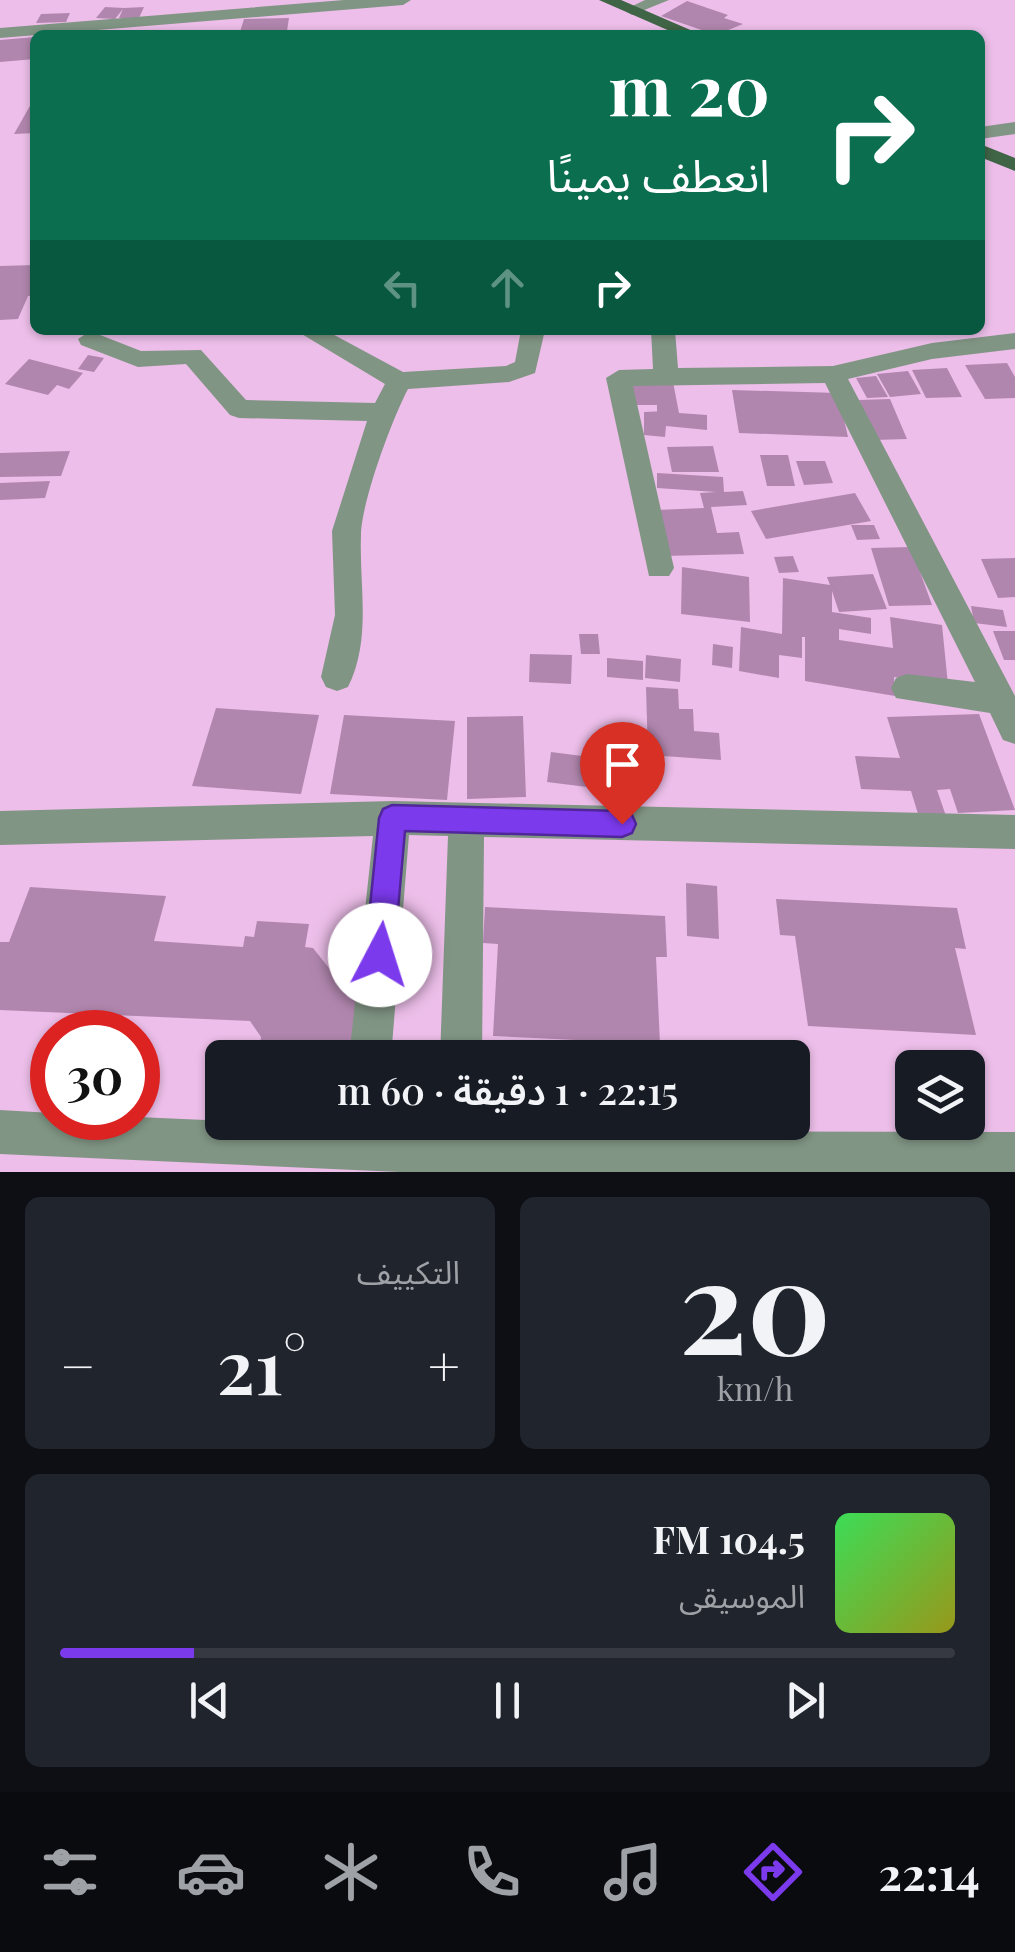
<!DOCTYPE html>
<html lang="ar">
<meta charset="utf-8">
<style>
body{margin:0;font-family:"Playfair Display","Noto Sans Arabic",serif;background:#20242c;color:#f1f3f6;direction:rtl;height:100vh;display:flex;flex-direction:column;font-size:38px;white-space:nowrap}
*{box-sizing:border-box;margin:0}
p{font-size:32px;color:#9ea1a6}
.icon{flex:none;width:55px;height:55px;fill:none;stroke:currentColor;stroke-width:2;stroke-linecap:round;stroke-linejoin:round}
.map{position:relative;height:1172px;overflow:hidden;direction:ltr}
.details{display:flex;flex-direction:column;gap:25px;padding:25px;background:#0d0f14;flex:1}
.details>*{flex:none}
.top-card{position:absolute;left:30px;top:30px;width:955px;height:305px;border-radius:15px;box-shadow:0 2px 8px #0004;direction:rtl;background:#0b6e4f;color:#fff;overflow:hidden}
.tools{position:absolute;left:895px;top:1050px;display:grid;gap:20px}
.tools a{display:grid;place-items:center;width:90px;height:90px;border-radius:15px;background:#171b24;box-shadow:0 2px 8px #0004;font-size:50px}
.speed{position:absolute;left:30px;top:1010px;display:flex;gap:20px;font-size:50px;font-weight:700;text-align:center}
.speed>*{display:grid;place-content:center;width:130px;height:130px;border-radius:50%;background:#171b24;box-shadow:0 2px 8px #0004;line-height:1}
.speed .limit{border:15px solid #d22;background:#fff;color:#111}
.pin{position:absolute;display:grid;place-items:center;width:85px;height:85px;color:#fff;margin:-102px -42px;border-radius:50% 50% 50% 0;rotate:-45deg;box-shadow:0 0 10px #0007}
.pin .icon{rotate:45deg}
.me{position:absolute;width:110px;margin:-55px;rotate:5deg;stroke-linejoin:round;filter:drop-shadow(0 0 8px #0008)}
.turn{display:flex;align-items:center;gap:35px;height:210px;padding:0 50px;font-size:45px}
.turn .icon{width:130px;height:130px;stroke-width:2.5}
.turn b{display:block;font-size:70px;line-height:85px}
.lanes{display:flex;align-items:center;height:95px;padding:0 50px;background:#0003;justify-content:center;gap:50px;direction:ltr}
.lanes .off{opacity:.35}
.big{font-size:75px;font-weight:600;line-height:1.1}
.details .widget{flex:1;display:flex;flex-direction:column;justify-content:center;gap:15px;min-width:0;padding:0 35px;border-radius:15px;background:#20242c}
.details .dial{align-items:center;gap:0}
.dial b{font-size:130px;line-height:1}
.song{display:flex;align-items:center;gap:30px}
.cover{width:120px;height:120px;border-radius:15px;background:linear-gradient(135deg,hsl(130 70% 55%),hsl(60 70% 35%))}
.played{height:10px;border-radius:5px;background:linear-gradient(90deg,#7c3aed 15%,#363941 15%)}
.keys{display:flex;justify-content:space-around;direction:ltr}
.heat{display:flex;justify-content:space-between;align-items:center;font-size:55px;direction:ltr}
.details .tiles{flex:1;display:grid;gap:25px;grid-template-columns:1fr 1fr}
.widget:last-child{grid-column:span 2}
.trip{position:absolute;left:205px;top:1040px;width:605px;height:100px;border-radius:15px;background:#171b24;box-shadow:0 2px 8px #0004;font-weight:600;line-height:100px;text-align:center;direction:rtl}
.tab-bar{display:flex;height:160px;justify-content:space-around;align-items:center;background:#090b0e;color:#9ea1a6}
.tab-bar .icon{width:70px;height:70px}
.tab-bar .current{color:#7c3aed}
.tab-bar b{font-size:45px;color:#f1f3f6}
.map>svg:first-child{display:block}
.building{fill:#b186ae}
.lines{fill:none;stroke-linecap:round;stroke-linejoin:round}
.street{fill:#819584;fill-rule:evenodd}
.primary{fill:#406446;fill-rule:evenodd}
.route{fill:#7c3aed;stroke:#51269a;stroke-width:2.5}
</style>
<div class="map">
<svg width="1015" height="1172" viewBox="0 0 1015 1172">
<rect width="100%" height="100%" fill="#ecbee9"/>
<path class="building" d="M687,1L728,15L724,18L743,24L716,35L661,16Z
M105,7L124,8L144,7L139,18H119L123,9L115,19L96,18Z
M70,13L66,22L36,23L41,14Z
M289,18L287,31L239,35L244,19Z
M35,37V59L0,62V40Z
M35,97V133L14,134Z
M35,265L30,279H35V296H28L18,319L0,320V266Z
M88,355L104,358L94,372L78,369Z
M29,359L83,373L69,389L57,385L48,395L5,384Z
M1007,363L1015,377V398L985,399L965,365Z
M947,368L962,397L926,398L912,370Z
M908,371L921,394L890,397L877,374Z
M876,376L888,397L867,398L856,378Z
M631,382H673L679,413L707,415V430L666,426L665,437L644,435V412L667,411L657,412V405H634Z
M732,390L838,393L848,437L739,433Z
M890,399L907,439L875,440L859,400Z
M713,446L719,472H672L667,447Z
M70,451L61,476L0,477V453Z
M760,455H788L795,486H767Z
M796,461H825L833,483L804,485Z
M657,473L723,477L724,492L743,491L747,505L711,507L717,533L739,532L744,554L664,556L656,510L704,508L700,493L716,492L657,488Z
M50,481L45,498L0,500V483Z
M855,493L871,521L766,539L751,511Z
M851,525H874L880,539L857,540Z
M911,547L932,605L889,606L871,548Z
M793,556L799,572L779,573L774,557Z
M1015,558V597L998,598L981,559Z
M682,567L749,577L750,622L681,614Z
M873,574L887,609L839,612L832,591V612L871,618V634L839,629V640L893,648L890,617L942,625L948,685L894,677L895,696L805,681V637H802V658L779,655V678L739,671L741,627L782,634L783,578L830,585L827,577Z
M971,606L1003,610L1007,627L974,623Z
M993,631H1015V660H1004Z
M579,634H598L600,654H581Z
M713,644L733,647L732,668L712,665Z
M530,654L572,655L571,684L529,682Z
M646,655L681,659L680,682L645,678Z
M607,658L643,661V680L607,677Z
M646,687L678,689L679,709H693L694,731L719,733L721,760L648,755Z
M216,708L319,715L301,794L192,786Z
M979,714L1015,810L958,813L950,789L937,790L946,816L919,817L911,791L861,789L855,756L900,758L887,717Z
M344,715L455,721L447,800L330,794Z
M523,716L526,797L467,799V717Z
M551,752L621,761L619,791L547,782Z
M686,883L717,886L719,939L687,936Z
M30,887L166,896L154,941L243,947L245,936L254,937L257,921L309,924L305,947L313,948L336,977L335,983L359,982L356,1040L334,1041L319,1058H258L261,1037L250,1021L0,1010V942H9Z
M776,899L957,908L966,949L955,948L976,1035L808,1026L795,936L780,935Z
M485,907L665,916L667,957H656L660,1044L493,1036L498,944L483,943Z"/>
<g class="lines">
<path class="street" d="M344,0H411L403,5L0,38V28Z
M645,0H669L632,15L624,10Z
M1015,122V134L980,139V127Z
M295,330H325L403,372L506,366L515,362L521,330H545L535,373L509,382L408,389C392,419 361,503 361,535C359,587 372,638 348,687L337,691L326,687L321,677L335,615L332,531L367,421L239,418L230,415L186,364L138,367L81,345L78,339L90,331L141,351L201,350L246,400L375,403L385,384Z
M651,330H675L678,368L833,366L932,343L1015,333V349L932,359L848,379L1015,696V744L1003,740L990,713L896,698L891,688L896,678L907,674L975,682L825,383L633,386L674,568L669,576H649L606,378L619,370L653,369Z
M393,801L1015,815V849L484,837L482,1058H440L448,836L409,835L391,1058H349L373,836L0,845V811Z
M0,1110L52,1113V1118L138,1117L437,1130L438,1122H480L481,1131L1015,1132V1172H399L0,1154Z"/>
<path class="primary" d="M599,0H621L702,35H679Z
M980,144L1015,158V171L980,157Z"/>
</g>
<path class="route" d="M392,805L622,811L632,815L636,824L632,833L622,837L405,831L394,955L390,965L380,969L369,965L365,955L379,818L383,809Z"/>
</svg>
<div class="tools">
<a><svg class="icon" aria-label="layers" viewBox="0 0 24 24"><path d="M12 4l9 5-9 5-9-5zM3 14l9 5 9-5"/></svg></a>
</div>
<div class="speed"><div class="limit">30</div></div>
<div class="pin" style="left:622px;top:824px;background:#d93025"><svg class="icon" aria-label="arrive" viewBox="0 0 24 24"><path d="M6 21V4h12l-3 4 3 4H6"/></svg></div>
<svg class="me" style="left:380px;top:955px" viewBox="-20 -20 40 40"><circle r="19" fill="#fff"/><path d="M0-13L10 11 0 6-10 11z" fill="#7c3aed"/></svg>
<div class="trip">22:15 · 1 دقيقة · 60 m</div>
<div class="top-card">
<div class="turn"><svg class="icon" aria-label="right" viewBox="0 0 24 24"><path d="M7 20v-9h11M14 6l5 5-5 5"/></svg><div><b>20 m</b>انعطف يمينًا</div></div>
<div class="lanes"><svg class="icon off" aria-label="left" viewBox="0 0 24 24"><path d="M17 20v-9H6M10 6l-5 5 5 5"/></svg><svg class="icon off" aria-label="ahead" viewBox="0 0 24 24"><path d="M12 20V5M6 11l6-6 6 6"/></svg><svg class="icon" aria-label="right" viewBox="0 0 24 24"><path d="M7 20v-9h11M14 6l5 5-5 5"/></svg></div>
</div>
</div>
<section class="details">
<div class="tiles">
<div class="widget dial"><b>20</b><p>km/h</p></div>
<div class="widget"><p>التكييف</p>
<div class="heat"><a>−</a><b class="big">21°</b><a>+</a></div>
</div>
<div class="widget">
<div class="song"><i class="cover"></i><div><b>104.5 FM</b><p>الموسيقى</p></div></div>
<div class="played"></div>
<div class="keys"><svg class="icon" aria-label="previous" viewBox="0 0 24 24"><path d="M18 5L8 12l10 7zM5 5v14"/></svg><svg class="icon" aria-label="pause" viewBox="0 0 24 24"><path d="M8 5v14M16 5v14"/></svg><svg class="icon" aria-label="next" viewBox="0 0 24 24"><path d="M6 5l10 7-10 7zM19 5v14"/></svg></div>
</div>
</div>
</section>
<nav class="tab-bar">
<b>22:14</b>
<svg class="icon current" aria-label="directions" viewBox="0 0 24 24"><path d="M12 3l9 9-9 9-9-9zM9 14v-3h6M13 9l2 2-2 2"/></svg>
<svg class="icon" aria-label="music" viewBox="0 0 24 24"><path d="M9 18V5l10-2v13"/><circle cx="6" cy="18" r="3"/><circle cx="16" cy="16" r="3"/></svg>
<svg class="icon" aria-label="phone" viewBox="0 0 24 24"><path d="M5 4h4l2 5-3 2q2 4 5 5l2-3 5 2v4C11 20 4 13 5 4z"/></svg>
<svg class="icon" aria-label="climate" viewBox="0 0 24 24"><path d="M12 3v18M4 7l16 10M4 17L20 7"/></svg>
<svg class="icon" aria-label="car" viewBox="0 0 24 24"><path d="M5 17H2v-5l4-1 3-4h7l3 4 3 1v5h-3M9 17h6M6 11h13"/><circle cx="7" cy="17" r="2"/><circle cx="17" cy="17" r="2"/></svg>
<svg class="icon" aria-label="filters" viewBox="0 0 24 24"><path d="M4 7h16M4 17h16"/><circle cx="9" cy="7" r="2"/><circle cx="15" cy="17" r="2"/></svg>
</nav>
